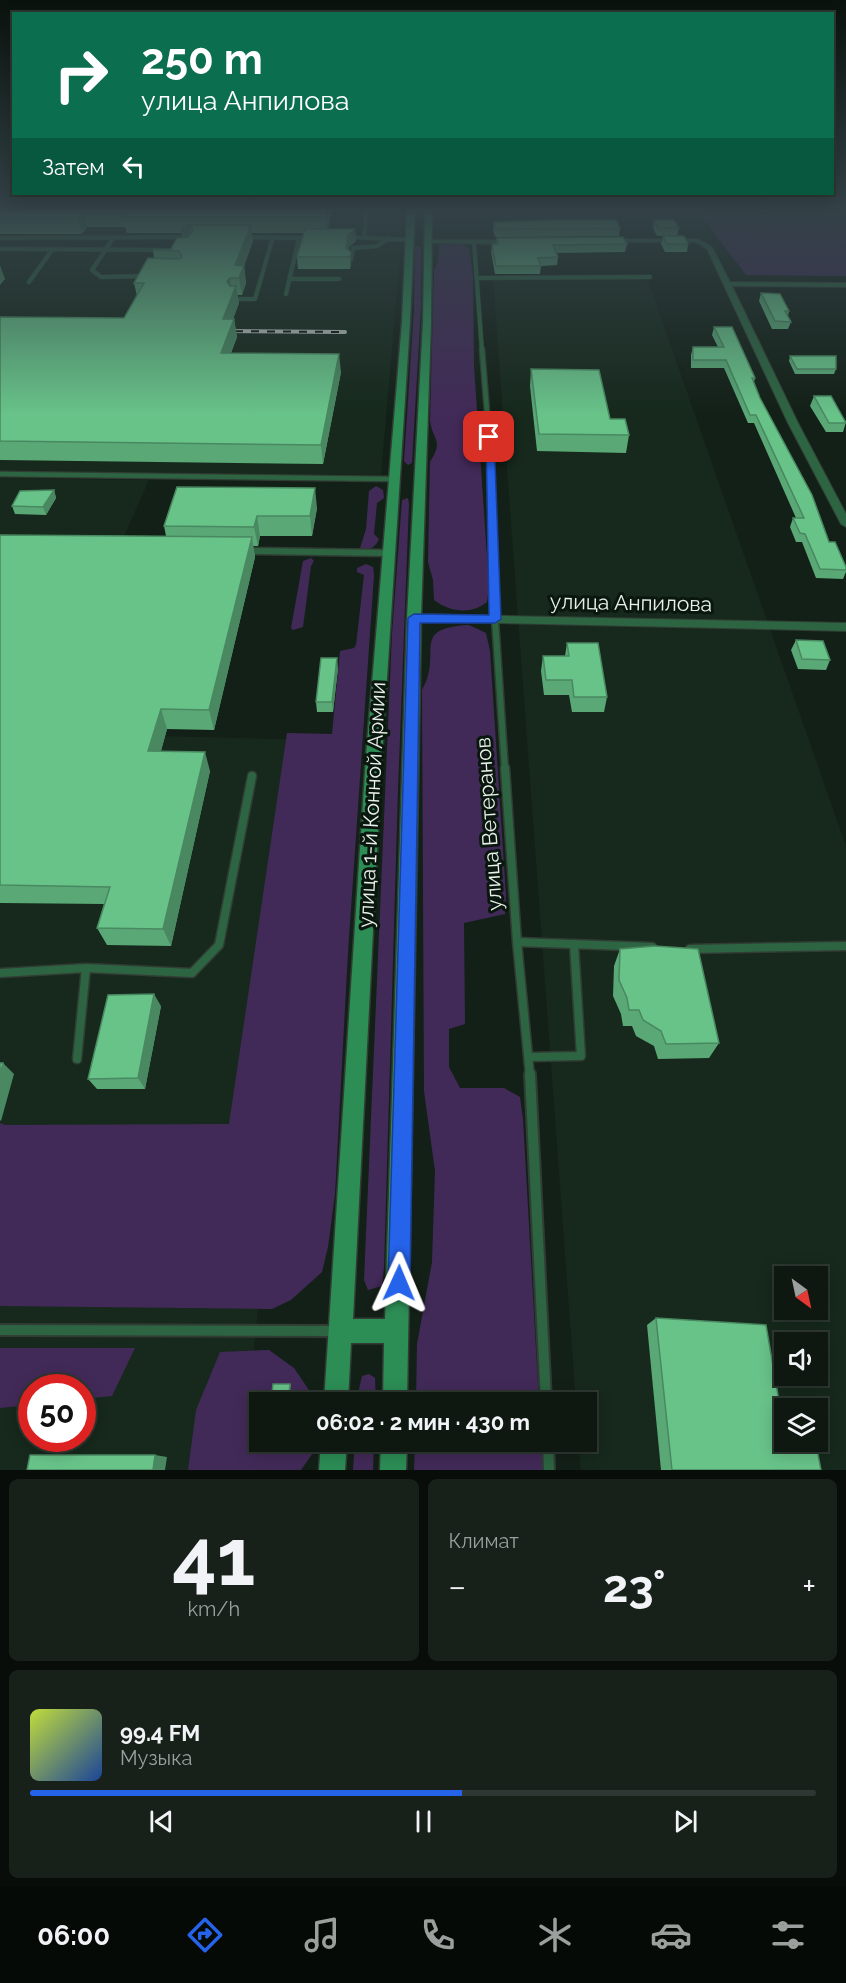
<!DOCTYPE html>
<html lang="ru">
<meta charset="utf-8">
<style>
body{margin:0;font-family:Raleway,sans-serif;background:#17211a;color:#f1f3f6;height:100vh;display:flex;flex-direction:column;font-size:22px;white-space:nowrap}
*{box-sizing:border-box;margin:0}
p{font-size:20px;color:#9ba09f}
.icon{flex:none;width:33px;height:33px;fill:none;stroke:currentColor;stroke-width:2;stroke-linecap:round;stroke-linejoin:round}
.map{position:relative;height:1470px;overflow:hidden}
.panel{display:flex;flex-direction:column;gap:9px;padding:9px;background:#080d09;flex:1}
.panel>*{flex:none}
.top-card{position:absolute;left:12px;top:12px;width:822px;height:183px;border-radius:0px;box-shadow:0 3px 15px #0003,0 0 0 2px #2e3731;background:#0b6e4f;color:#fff;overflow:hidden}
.needle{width:39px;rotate:147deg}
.buttons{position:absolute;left:774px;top:1266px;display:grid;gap:12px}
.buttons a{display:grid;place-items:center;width:54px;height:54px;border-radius:0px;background:#0e1811;box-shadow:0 3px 15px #0003,0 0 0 2px #2e3731;font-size:30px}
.speed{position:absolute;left:18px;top:1374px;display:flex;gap:12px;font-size:30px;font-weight:700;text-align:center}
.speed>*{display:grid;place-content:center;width:78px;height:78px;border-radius:50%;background:#0e1811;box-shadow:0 3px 15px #0003,0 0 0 2px #2e3731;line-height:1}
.speed .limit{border:9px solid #d22;background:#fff;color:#111}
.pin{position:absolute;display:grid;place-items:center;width:51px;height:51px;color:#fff;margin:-26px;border-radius:12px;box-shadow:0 3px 9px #0006}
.me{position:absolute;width:66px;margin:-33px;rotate:1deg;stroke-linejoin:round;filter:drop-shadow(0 0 4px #0008)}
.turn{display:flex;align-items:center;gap:21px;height:126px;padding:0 30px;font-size:27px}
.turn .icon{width:78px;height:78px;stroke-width:2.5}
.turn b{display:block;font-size:42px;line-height:51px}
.then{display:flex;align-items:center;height:57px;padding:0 30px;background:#0003;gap:12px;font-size:22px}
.big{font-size:45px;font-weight:700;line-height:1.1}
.panel .tile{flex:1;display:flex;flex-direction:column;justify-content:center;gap:9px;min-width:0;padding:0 21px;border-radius:9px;background:#17211a}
.panel .dial{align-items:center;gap:0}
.dial b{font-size:78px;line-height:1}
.song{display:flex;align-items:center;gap:18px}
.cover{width:72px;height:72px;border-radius:9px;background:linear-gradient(135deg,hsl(70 70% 55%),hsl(220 70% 35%))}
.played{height:6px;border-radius:3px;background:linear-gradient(90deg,#2563eb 55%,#2e3731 55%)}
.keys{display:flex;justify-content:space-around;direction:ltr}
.heat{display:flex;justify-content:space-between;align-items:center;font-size:33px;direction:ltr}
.panel .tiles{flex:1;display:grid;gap:9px;grid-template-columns:1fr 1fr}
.tile:last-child{grid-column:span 2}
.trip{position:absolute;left:249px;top:1392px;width:348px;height:60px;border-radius:0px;background:#0e1811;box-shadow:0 3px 15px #0003,0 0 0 2px #2e3731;font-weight:700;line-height:60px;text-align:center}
.dock{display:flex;height:96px;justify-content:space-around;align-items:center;background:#060a07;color:#9ba09f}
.dock .icon{width:42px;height:42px}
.dock .selected{color:#2563eb}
.dock b{font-size:27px;color:#f1f3f6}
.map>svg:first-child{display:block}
.built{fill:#16291c;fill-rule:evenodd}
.green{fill:#422a58}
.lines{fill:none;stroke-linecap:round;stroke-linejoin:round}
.service-far4-casing{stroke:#313d34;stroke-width:5}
.service-far3-casing{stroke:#313d34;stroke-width:7}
.service-far2-casing{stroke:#313d34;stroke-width:9}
.service-far1-casing{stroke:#313d34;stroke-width:11}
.service-casing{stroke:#313d34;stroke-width:14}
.minor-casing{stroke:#313d34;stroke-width:2}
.secondary-casing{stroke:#313d34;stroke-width:3}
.service-far4{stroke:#2d6442;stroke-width:4}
.service-far3{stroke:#2d6442;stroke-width:4.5}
.service-far2{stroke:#2d6442;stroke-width:6}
.service-far1{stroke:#2d6442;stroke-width:8}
.service{stroke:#2d6442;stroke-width:10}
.minor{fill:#2d6442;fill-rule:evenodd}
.secondary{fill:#2c8d55;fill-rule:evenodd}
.rail-casing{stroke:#bcc5be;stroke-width:4}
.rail{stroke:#0a170e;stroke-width:2;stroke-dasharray:8;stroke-linecap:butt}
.wall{fill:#59a876}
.shaded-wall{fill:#498860}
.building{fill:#68c389;stroke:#498860;stroke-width:1.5}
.route{fill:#2563eb;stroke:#184099;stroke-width:1.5}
.labels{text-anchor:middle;stroke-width:6;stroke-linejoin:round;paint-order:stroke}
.street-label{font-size:21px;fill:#e7f0e9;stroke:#0a170e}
</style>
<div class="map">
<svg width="846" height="1470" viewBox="0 0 846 1470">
<rect width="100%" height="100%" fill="#132017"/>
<path class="built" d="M0,209H404L381,475L0,471Z
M647,278L846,846V1470H581L578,1442H586V1402H576L493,279ZM784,1276H818V1310H784ZM784,1342H818V1376H784ZM784,1408H818V1442H784Z
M0,478L149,480L38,731L0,730Z
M0,732L318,740L241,1470H0ZM32,1388H82V1438H32Z"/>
<path class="green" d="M696,209H846V276L746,275Z
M459,243L469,248L473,275L474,366L489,586L487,602C471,615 450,612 434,600L433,580L428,562L430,462C444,440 433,441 430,421L434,270L438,262L439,245Z
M418,246L421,248V305L412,463L408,465L404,461L414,310L415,247Z
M376,486L383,490L384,498L377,503L374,534L379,539C375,548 370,550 360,548L366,529L369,491Z
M408,498L409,504L398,789L384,1268L382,1286L368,1290L364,1280L392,634L402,500Z
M311,558L314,561L311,566L303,627L293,630L291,628L303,561Z
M366,564L373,567L374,575L348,952L335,1194L328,1247L322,1272L291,1300L272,1309L0,1306V1123L5,1125L229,1124L287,733L332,734L340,651L354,648L356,645L364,575L357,572V568Z
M469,625L486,633L490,651L506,896L505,914L464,923L465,1024L449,1029V1067L460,1088H504L520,1097L523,1119L539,1402H416L417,1344L432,1262L435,1171L424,1091L422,690C444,653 408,628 469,625Z
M0,1348H135L112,1396L83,1399L82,1388H32L31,1405L0,1408Z
M269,1350L294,1368L317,1402H260V1442H317V1447L301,1470H188L196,1410L220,1352Z
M369,1374L375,1378L376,1402H356L362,1376Z
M355,1442H374L373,1470H353Z
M415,1442H541L543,1470H414Z"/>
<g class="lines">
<g class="service-far4-casing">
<path id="service-far4" d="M114,237L92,270L101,277L143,276L145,274
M244,237L311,238
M346,237L409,240
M364,237L367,209
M0,238L191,237
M474,242L482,351
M0,249L162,250
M351,260L353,248L377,246L389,238
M477,278L650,277
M290,279H339
M29,282L52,250
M286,294L299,238
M234,299H255L273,237"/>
</g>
<g class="service-far3-casing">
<path id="service-far3" d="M482,349L489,437L492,534
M0,474L393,479"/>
</g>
<g class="service-far2-casing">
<path id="service-far2" d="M492,532L495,619L505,770
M246,551L388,553"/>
</g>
<g class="service-far1-casing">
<path id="service-far1" d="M505,768L517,942L530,1076
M517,942L652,947
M690,949L846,946
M0,973L86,968L192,973L219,945L252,776
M529,1057L581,1056L574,944
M77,1059L86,968"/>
</g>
<g class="service-casing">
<path id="service" d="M530,1074L546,1402
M0,1330L336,1331
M548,1442L549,1470"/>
</g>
<g class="minor-casing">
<path id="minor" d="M607,239H698L712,247L730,282L846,283V287L732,286L798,423L846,514V527L841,524L788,423L707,249L695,242H605Z
M428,240H513L516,242L513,244L426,243Z
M414,614L846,623V631L410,621L408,618Z"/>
</g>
<g class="secondary-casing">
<path id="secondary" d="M407,209H415L410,322L382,756L353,1319H385L407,618L423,322L425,209H432L431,322L421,618L407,1402H383L384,1343H351L348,1402H324L366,756L402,322Z
M321,1442H347L345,1470H319Z
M381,1442H407L406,1470H380Z"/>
</g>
<use href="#service-far4" class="service-far4"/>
<use href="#service-far3" class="service-far3"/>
<use href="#service-far2" class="service-far2"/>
<use href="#service-far1" class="service-far1"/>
<use href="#service" class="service"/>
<use href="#minor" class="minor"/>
<use href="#secondary" class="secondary"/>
<g class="rail-casing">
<path id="rail" d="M219,331L345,332"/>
</g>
<use href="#rail" class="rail"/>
</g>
<path class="wall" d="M0,209H332L328,229H355L356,241L349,247V250L351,252V264L350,269H298L297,257L304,233H252L253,241L244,266L246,283L242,295H237L239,303L233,319H234L237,337L231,353L341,372L323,464L0,460V317L124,318L137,296L134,283L154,259L153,250L171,249L183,237L182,233H127L125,227H87L82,234H0Z
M654,220L679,228L677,236H657L653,228Z
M494,222L620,228L619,236L495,237L493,229Z
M663,236L688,244L687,252H665L661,244Z
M497,238L627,244L625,252L556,253L558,257L557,265L541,266L540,274H495L491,252L492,244H496Z
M761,293L789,311L788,316L791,322L788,329H772L759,301Z
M714,327L755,378L754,382L760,398L829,542L846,567V572L843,579L816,578L802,542H796L790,527L793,518H796L754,423H748L724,368H691V355L693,347H718L712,335Z
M790,356L836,369L834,374H795L789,361Z
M531,369L610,419L629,435L626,453L537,451L530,386Z
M814,396L846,422L843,432H826L810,406Z
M54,490L56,498L46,515L15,514L12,506Z
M317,508L312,536H260L258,546H253L255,557L214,730L167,729L161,751L210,771L171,946L107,945L97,928L104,904L0,903V535L166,536L164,526Z
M796,640L830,660L826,670L798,669L791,650Z
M567,643L607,697L604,712H572L569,695H544L541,671L543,656H565Z
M338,668L333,712H317L316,702Z
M620,949L719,1043L709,1058L658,1059L654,1046L636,1036L632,1026H623L621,1014L613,996L614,966Z
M161,1006L145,1089H97L88,1079Z
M656,1318L784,1442L821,1470H661L647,1325Z"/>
<path class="shaded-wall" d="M328,209H332L327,233L326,217Z
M83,211L87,227L82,234L78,218Z
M251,225L253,241L244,266L246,283L242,295L239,278L235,265Z
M189,226L192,242L185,246L181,230Z
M355,229L356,241L349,247L347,257L346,248L348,235Z
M351,252V264L350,269V257Z
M0,265L5,279L0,285Z
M230,278L232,295L236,286L239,303L226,337L223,319L227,281Z
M234,319L237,337L224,371L221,353Z
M339,354L341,372L323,464L321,445Z
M315,488L317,508L312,536L310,516Z
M54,490L56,498L46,515L43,507Z
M257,516L260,536L258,546L254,527Z
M252,537L255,557L214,730L209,710Z
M337,658L338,668L333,712L332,702Z
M161,709L167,729L155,771L148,751Z
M205,752L210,771L171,946L163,929Z
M154,994L161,1006L145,1089L138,1078Z
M3,1063L14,1074L1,1121L0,1120V1074Z
M290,1384L291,1385L289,1402H288Z
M155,1455L167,1457L165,1470H153Z"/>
<path class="building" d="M0,209H328L326,217H123L127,211H83L78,218H0Z
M556,220H616L620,228L495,229L494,222Z
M654,220H674L679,228H658Z
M184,225H251L235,265L244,266L239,278H230L227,281L230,286H236L223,319H234L221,353L339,354L321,445L0,441V317L124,318L144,283H134L148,258L179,259L182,257L179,251L153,250L171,249L177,238L188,237L193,229L189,226L181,230Z
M305,229H355L348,235L346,248L351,252L350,257H297Z
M663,236H684L688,244H667Z
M623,237L627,244L553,245L558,257L538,258L541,266H496L492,244H498L497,238Z
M761,293L780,294L789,311H785L791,322L775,321Z
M714,327H732L755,378H752L760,398L812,495L829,542H835L846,567V570L820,569L805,534L800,533L793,518H804L756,415H750L726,360H693V347H724Z
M790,356H836V369H797Z
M531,369L599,370L610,419H625L629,435L539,434Z
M814,396H831L846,423H829Z
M177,487L315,488L310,516H257L254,527L164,526Z
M54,490L43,507L12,506L20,491Z
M0,535L252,537L209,710L161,709L148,751L205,752L163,929L97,928L110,887L0,885Z
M796,640L823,641L830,660L802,659Z
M567,643H598L607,697H574L572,680H546L543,656H569Z
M321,658H337L332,702H316Z
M655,946L698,949L719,1043L666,1044L661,1031L643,1020L639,1010H629L627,998L619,980L620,949Z
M154,994L138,1078L88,1079L108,995Z
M0,1063H3L0,1074Z
M656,1318L766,1325L784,1430V1442L816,1444L821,1470H672Z
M273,1384H290L288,1402H271Z
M30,1455H155L153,1470H27Z"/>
<linearGradient id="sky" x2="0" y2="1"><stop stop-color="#0a120d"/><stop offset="0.5" stop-color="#334247"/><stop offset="1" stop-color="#334247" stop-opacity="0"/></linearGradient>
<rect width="846" height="415" fill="url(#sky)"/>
<path class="route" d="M486,435L494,437L501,619L495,623H420L410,1283L406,1291L399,1294L392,1291L388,1283L408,618L414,614L489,615Z"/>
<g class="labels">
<g class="street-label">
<text transform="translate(631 603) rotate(1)" y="7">улица Анпилова</text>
<text transform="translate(372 805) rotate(-87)" y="7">улица 1-й Конной Армии</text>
<text transform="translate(489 824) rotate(-94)" y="7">улица Ветеранов</text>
</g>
</g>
</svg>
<div class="buttons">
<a><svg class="needle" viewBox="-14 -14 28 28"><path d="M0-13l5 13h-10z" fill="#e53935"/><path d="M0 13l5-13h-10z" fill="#9ba09f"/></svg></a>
<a><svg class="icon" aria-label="sound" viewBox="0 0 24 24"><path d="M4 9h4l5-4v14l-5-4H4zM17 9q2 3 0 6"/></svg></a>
<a><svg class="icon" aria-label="layers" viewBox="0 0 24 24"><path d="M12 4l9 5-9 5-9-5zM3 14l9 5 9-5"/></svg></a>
</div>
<div class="speed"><div class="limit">50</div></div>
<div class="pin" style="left:489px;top:437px;background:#d93025"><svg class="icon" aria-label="arrive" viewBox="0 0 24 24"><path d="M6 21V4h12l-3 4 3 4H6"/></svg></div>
<svg class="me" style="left:399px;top:1283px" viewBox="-20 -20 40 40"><path d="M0-17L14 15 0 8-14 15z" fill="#2563eb" stroke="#fff" stroke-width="4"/></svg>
<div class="trip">06:02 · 2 мин · 430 m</div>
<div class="top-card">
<div class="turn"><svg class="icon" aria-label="right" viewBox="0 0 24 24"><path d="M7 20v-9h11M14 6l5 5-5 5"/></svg><div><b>250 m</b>улица Анпилова</div></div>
<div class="then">Затем<svg class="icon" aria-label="left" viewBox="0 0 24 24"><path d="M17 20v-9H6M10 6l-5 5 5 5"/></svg></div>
</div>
</div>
<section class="panel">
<div class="tiles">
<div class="tile dial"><b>41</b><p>km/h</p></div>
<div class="tile"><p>Климат</p>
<div class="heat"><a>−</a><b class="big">23°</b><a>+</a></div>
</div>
<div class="tile">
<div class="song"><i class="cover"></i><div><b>99.4 FM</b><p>Музыка</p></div></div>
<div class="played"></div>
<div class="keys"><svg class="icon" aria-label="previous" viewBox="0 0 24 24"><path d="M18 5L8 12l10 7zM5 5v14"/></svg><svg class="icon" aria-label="pause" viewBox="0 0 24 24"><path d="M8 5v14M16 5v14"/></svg><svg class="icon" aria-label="next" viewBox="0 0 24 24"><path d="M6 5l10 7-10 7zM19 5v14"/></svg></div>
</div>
</div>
</section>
<nav class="dock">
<b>06:00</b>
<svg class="icon selected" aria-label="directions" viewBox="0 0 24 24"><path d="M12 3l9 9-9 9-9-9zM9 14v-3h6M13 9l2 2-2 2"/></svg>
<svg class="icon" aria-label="music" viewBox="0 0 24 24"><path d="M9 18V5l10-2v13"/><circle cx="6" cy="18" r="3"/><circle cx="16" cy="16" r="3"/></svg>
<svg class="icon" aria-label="phone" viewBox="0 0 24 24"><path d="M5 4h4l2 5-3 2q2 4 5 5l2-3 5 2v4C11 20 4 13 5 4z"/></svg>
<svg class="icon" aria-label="climate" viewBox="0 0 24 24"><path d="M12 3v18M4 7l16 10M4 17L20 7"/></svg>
<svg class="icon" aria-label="car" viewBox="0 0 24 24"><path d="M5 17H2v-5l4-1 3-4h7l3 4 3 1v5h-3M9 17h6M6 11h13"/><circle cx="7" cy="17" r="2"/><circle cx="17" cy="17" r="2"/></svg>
<svg class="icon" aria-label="filters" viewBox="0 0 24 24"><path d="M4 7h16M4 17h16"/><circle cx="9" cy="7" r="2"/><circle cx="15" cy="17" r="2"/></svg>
</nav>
